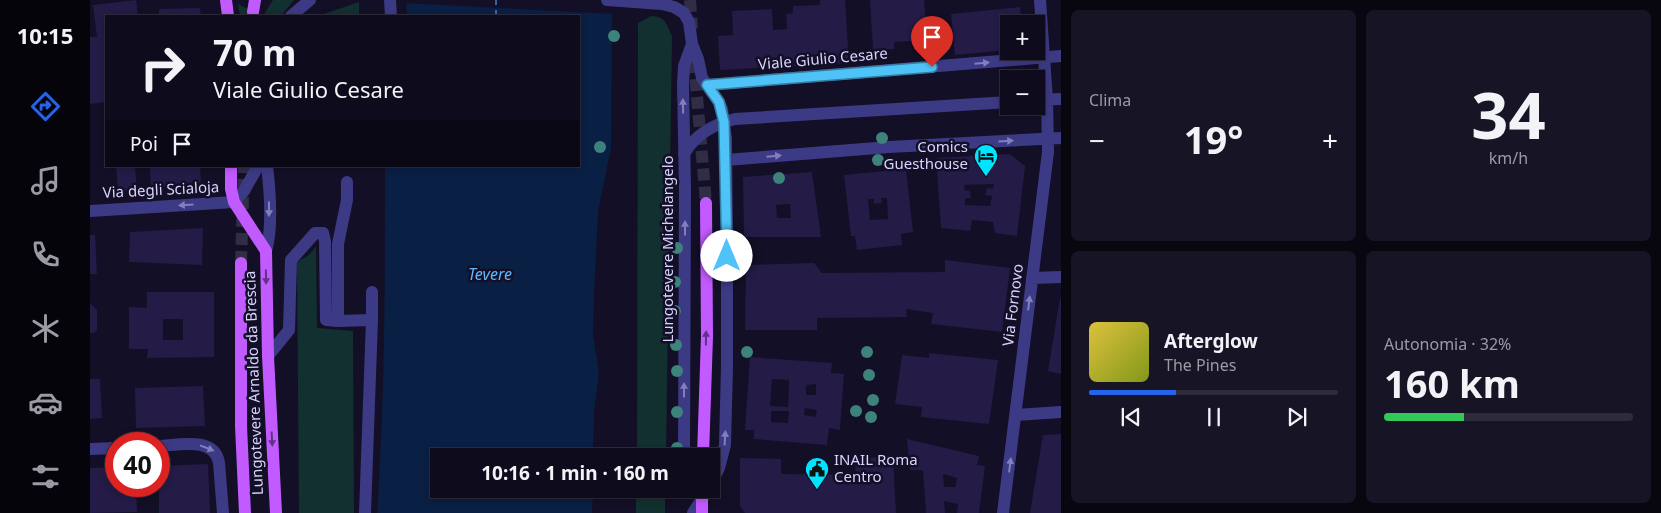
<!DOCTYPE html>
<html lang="it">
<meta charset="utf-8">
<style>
body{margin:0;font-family:"Noto Sans",sans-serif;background:#171425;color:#f1f3f6;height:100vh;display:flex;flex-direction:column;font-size:19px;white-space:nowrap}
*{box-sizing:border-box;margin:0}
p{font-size:16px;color:#9b9ba3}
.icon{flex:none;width:28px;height:28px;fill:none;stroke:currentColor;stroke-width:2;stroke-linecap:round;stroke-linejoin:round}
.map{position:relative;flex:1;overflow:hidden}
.sheet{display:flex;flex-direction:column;gap:10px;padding:10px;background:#08060f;width:600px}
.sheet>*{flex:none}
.guide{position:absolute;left:15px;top:15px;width:475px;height:152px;border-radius:0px;box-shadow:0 2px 8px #0003,0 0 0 1px #2e2b3b;background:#0e0b1c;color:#f1f3f6;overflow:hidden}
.fabs{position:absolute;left:910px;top:15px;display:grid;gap:10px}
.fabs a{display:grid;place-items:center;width:45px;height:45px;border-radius:0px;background:#0e0b1c;box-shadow:0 2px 8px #0003,0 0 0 1px #2e2b3b;font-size:25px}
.speed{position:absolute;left:15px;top:432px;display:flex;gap:10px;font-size:25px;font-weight:700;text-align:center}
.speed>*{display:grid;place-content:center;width:65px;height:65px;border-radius:50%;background:#0e0b1c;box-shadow:0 2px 8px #0003,0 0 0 1px #2e2b3b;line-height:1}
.speed .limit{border:8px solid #d22;background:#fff;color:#111}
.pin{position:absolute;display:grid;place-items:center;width:42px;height:42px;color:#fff;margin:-51px -21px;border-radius:50% 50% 50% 0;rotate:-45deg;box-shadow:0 0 5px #0007}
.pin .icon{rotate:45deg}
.me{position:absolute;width:55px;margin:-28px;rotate:0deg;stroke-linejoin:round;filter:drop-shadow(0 0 4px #0008)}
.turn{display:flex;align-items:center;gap:18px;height:105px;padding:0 25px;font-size:22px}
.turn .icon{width:65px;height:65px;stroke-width:2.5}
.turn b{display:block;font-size:35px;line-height:42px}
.then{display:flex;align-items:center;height:48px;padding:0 25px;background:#0003;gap:10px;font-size:19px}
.big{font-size:38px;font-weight:700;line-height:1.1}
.sheet .card{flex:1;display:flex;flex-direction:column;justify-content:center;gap:8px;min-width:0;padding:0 18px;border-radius:8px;background:#171425}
.sheet .dial{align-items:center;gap:0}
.dial b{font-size:65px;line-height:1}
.song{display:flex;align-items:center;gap:15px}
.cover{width:60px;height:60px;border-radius:8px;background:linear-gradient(135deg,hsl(50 70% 55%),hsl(70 70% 35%))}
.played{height:5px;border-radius:2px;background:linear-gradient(90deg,#2563eb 35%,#2e2b3b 35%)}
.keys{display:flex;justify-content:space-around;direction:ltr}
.heat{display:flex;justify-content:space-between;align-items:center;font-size:28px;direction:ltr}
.charge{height:8px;border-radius:4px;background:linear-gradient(90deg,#34c759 32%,#2e2b3b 0)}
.sheet .tiles{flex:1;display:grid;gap:10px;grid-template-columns:repeat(2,1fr)}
.trip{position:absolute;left:340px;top:448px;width:290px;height:50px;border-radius:0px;background:#0e0b1c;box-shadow:0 2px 8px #0003,0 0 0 1px #2e2b3b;font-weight:700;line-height:50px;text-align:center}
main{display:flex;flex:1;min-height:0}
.menu{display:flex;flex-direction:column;width:90px;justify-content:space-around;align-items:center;background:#06040b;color:#9b9ba3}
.menu .icon{width:35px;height:35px}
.menu .active{color:#2563eb}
.menu b{font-size:22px;color:#f1f3f6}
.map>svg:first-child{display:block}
.green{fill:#12302f}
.water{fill:#0a1f44}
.pier{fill:#130f26}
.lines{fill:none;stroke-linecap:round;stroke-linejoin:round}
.ferry{stroke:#62b6ff;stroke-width:1;stroke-dasharray:6 5;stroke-linecap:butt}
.building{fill:#241b47;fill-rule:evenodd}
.major-tunnel{stroke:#312d47;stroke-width:12;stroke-dasharray:12 6;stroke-linecap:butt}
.minor{stroke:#3d3a85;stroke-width:12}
.major{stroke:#c25bff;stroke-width:12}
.tree{fill:#3d827b}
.oneway{fill:#837fbc}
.oneway2{fill:#623188}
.route-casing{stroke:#337fa1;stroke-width:12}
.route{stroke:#4fc3f7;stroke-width:9}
.labels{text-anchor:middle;stroke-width:5;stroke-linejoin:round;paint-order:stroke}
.street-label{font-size:15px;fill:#d9d4ff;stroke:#130f26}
.poi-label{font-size:15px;fill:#d9d4ff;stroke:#130f26;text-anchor:end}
.water-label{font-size:16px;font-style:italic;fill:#62b6ff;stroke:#130f26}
</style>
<main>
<nav class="menu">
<b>10:15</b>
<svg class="icon active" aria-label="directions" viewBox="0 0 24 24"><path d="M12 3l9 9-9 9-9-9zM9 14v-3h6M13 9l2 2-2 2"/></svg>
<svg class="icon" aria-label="music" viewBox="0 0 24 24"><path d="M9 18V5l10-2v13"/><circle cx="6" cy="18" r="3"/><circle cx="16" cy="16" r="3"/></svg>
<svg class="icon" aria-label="phone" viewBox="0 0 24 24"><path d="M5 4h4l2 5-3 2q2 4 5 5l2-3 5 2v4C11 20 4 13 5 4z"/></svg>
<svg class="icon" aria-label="climate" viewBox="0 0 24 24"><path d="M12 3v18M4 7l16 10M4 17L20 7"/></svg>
<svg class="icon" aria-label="car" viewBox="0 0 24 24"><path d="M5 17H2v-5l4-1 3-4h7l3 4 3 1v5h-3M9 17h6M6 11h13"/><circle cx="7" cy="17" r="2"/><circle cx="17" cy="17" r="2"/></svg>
<svg class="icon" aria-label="filters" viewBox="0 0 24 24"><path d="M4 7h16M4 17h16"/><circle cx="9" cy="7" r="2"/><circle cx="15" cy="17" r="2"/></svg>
</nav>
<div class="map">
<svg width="971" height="513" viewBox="0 0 971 513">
<rect width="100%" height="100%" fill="#130f26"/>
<path class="green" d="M183,0H204L191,16H150L148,4L173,16Z
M269,2V16H229L231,15Z
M561,16C576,17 576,23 582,36L576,456H547L548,23Z
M226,246L227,328L263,331L264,513H209L207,262L219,255Z
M546,489H575V513H546Z"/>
<path class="water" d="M316,0H522L521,148L508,211L504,293L503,335L509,373L504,411L503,456H349V489H503L502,513H287C295,398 295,282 295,166H489V16H317Z"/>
<path class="pier" d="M314,0H525V14L314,3Z"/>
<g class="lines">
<path class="ferry" d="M406,16V0"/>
</g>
<path class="building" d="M46,0L48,16H16V102L0,104V37H7L3,5Z
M730,0H755L759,63L630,70L628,36L643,35L642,11L682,9L683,30L697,29L696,14L703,13V6L730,5Z
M780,0H834L837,40L804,42V49L783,50Z
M930,7L932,24H919V50L865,55L861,14Z
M110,8L111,16H69V9Z
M920,154L935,166L927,236L905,233L903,222L882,220L880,231L851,228L846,158ZM904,184L903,189L897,188L895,195L902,196L900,206L875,205V198H881L880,191L875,190L874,185Z
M26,166H45L47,190L28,191Z
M110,166L111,184L61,188L60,167Z
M816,169L823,232L811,234L812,245L767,250L765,236H761L754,175ZM791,198H797L798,219L780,220L778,199H784V204L792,203Z
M722,172L731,237H654L653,177ZM700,204L701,218H687L686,205Z
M113,228L112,265L39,262L40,232Z
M0,235H5L7,274H0Z
M855,260L920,268L912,332L841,324L843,313L816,309L817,317L727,318V330H655L656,265L724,263L732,273L855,272Z
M57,292H124V357L57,358L58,349H39V307L57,308ZM73,319H93V340H73Z
M970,298H971V374L958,371Z
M0,303L7,310V330L4,333H0Z
M839,353L908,360L899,424L831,417L832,407L805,404L812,355L839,358Z
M660,357L742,363L741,373L754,374L750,430L739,428L737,445L664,439V430H655ZM682,379L699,380L698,407L680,406ZM726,384V395H716V385ZM715,408L727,410L725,417L714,415ZM681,411H699L698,423L681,422Z
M0,379H10L12,418L0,419Z
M113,386L115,426L46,428L45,388Z
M971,434V513H940L953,435Z
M817,439L889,456L887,465L895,466L889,513H867L868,504L854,501L855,513H836L833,470H820ZM853,474L867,478L865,487H854Z
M803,456L806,513H655L650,506V458L691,459V474L766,475L765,459Z
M118,464L120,513H69V466Z
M26,467V486H46L47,512L0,513V468Z"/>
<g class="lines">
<path class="major-tunnel" d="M600,0L602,29
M604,61L616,203
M151,263L154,166"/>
<path class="minor" d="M300,0L301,16
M517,0L572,4L584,7L594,13L599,22L602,44L608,59L612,78L629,102L632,109L636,139L637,238V366L635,445L629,468L621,484
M201,16L220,0
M617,85L971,56
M946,100L971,99
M594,154C605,135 624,124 645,119L919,102
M636,160L799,147L971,138
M0,211L144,202L154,191L168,166
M176,251C183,227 180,191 177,166
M942,278L971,277
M282,320V292
M248,321L282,320L275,513
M178,356L199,330L201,260L225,233H233L235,241L236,320L248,321V244L257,200V182
M926,415L971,412
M69,446C88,445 125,436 129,463L133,513
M0,449L26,448
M594,456L595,188L593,85L594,66L602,44
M603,513L615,494
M913,513L958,152L957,100L950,0"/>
<path class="major" d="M136,0L138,16
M163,12L165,0
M141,166V189L144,202L176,251L178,356L186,513
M151,263V426L155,513
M613,456L617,336L616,203
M612,513V489"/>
</g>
<g class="tree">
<circle cx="524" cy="36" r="6"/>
<circle cx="792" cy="138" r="6"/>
<circle cx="510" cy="147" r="6"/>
<circle cx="788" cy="160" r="6"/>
<circle cx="689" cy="178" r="6"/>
<circle cx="587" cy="248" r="6"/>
<circle cx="585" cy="282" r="6"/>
<circle cx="585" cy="311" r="6"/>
<circle cx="586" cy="345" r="6"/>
<circle cx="657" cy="352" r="6"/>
<circle cx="777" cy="352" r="6"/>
<circle cx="587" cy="371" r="6"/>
<circle cx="779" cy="375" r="6"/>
<circle cx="783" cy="400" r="6"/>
<circle cx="766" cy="411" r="6"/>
<circle cx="587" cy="412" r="6"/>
<circle cx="781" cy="417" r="6"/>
<circle cx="587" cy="448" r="6"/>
</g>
<defs><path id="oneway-solid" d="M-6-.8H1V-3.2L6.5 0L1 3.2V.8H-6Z" transform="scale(1.25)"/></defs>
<g class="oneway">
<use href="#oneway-solid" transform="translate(892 63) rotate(-5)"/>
<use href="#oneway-solid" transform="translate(593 106) rotate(-91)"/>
<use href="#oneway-solid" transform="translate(916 141) rotate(-3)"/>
<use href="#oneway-solid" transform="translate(684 156) rotate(-5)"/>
<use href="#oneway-solid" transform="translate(96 205) rotate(177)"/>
<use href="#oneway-solid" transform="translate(179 209) rotate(90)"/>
<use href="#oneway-solid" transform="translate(595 228) rotate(-90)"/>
<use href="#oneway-solid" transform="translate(939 303) rotate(-83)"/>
<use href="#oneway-solid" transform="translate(594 390) rotate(-90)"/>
<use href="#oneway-solid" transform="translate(635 438) rotate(-87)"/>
<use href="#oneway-solid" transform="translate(117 448) rotate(21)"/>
<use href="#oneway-solid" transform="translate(920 465) rotate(-83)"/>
</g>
<g class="oneway2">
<use href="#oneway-solid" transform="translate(176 277) rotate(89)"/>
<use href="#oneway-solid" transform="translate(616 338) rotate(-89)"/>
<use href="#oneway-solid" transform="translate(182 439) rotate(87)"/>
</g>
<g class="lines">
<g class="route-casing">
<path id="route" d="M637,256L634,122L629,102L617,85L842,67"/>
</g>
<use href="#route" class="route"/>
</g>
<defs>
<g id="hotel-pin" transform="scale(1.25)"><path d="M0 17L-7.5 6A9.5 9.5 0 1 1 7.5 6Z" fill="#00e5ff" stroke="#130f26"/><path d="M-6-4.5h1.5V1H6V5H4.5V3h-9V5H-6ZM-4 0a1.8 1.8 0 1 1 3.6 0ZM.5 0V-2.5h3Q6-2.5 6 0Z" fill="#111"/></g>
<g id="civic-pin" transform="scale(1.25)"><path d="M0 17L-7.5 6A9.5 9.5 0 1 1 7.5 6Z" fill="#00e5ff" stroke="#130f26"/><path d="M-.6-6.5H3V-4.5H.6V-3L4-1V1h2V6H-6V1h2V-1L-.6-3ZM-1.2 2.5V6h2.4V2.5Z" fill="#111"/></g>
</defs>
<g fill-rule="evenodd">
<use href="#hotel-pin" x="896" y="156"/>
<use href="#civic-pin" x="727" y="469"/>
</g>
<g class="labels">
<g class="street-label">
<text transform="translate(733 59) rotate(-5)" y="5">Viale Giulio Cesare</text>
<text transform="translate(71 190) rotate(-3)" y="5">Via degli Scialoja</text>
<text transform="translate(578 249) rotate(-90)" y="5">Lungotevere Michelangelo</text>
<text transform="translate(923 305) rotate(-83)" y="5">Via Fornovo</text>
<text transform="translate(164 383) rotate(-92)" y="5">Lungotevere Arnaldo da Brescia</text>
</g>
<g class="poi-label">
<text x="878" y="152">Comics<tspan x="878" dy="17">Guesthouse</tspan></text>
<text x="744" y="465" text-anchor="start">INAIL Roma<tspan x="744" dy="17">Centro</tspan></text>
</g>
<g class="water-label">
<text x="400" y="280">Tevere</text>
</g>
</g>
</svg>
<div class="fabs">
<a>+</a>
<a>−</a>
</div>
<div class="speed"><div class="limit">40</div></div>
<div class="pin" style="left:842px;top:67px;background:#d93025"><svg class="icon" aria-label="arrive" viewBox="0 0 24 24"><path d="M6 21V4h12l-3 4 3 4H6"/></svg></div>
<svg class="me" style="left:637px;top:256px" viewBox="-20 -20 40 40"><circle r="19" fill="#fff"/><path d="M0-13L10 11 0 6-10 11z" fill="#4fc3f7"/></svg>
<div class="trip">10:16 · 1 min · 160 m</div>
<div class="guide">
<div class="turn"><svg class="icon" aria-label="right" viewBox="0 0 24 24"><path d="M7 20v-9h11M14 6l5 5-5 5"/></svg><div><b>70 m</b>Viale Giulio Cesare</div></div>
<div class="then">Poi<svg class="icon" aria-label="arrive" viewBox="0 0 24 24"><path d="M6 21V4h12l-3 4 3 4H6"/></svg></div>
</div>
</div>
<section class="sheet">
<div class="tiles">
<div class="card"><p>Clima</p>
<div class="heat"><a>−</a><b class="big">19°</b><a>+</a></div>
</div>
<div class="card dial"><b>34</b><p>km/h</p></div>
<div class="card">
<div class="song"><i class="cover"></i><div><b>Afterglow</b><p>The Pines</p></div></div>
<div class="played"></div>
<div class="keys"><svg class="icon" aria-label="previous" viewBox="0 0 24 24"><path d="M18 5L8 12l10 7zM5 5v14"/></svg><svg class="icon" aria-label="pause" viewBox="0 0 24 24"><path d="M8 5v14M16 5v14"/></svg><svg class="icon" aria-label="next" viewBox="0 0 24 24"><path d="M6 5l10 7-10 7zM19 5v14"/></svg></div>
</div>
<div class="card"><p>Autonomia · 32%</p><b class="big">160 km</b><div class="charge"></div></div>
</div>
</section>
</main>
